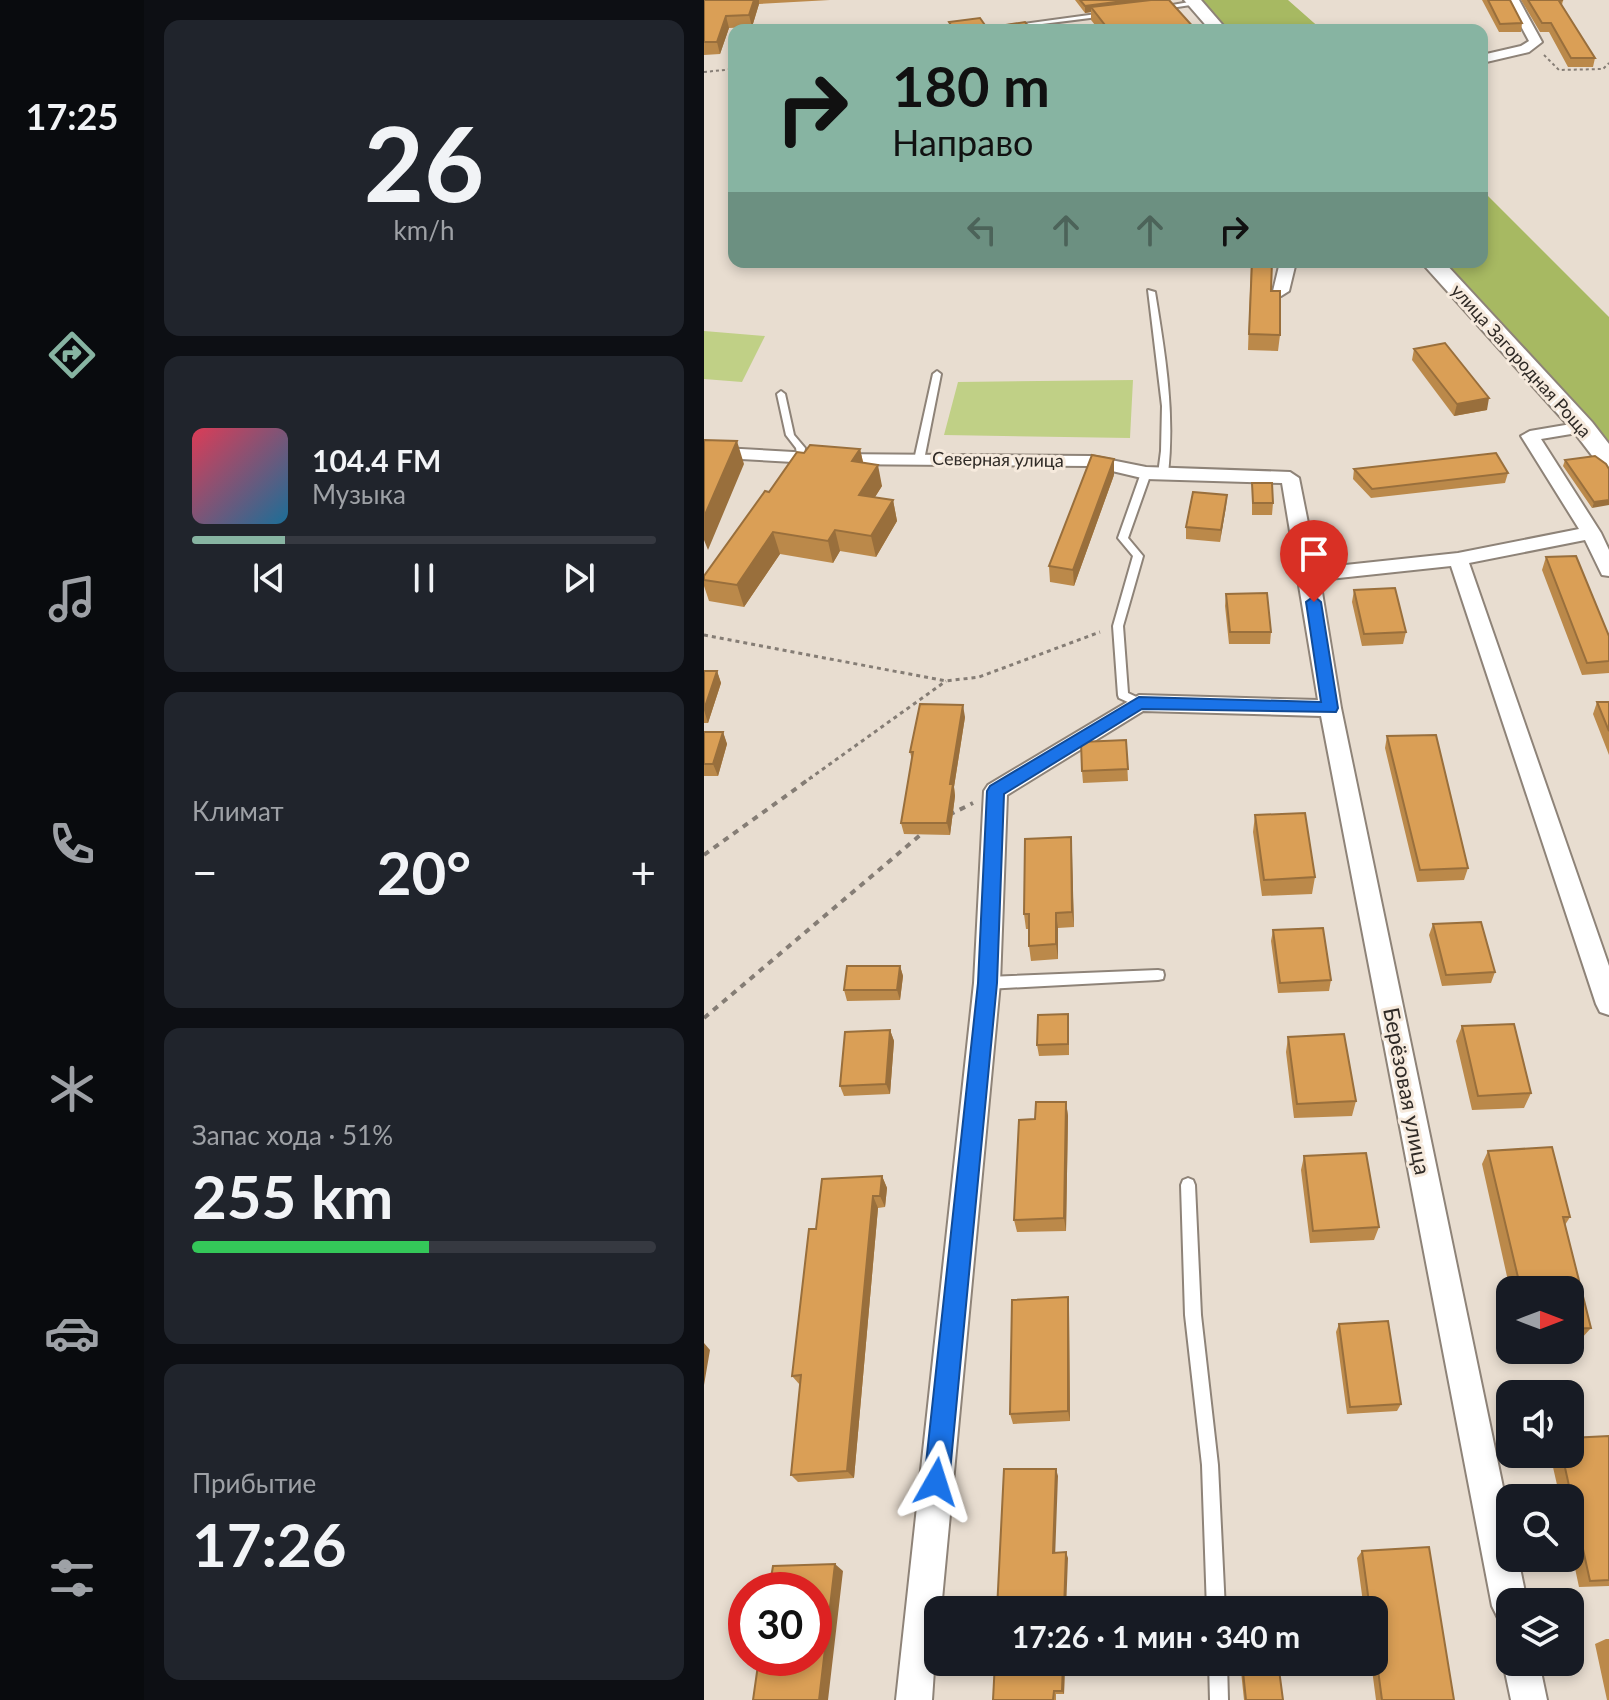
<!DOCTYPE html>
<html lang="ru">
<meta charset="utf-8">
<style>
body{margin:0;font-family:Lato,sans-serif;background:#20242c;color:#f1f3f6;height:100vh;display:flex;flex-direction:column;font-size:30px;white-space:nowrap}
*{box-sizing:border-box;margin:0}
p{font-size:26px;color:#9ea1a6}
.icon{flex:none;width:44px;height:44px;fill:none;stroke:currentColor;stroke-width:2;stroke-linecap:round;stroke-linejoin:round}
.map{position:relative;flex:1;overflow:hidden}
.details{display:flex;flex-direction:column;gap:20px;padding:20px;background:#0d0f14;width:560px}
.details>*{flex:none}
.banner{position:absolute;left:24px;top:24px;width:760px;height:244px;border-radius:16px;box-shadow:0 4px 12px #0003;background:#87b4a2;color:#111;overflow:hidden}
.needle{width:52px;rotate:90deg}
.fabs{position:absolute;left:792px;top:1276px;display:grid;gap:16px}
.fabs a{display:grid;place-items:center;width:88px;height:88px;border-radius:16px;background:#171b24;box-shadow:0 4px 12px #0003;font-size:40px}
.speed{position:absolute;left:24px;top:1572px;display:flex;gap:16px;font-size:40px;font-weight:700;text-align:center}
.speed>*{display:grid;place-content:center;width:104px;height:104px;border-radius:50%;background:#171b24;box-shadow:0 4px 12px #0003;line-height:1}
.speed .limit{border:12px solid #d22;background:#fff;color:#111}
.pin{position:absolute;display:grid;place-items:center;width:68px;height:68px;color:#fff;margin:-82px -34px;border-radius:50% 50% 50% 0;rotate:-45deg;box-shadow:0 0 8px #0007}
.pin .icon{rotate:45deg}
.me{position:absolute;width:88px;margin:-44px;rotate:6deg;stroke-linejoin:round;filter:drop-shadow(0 0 6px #0008)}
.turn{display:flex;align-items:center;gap:28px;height:168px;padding:0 32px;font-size:36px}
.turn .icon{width:104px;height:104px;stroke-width:2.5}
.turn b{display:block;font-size:56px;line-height:68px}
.lanes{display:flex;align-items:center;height:76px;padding:0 32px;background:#0003;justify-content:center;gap:40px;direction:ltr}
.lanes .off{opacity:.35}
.big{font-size:60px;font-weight:700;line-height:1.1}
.details .card{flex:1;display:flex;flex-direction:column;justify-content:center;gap:12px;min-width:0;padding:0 28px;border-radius:16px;background:#20242c}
.details .dial{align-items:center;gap:0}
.dial b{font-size:104px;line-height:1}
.song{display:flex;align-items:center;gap:24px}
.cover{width:96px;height:96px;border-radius:12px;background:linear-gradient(135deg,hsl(350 70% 55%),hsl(200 70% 35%))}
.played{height:8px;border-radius:4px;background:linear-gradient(90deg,#87b4a2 20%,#363941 20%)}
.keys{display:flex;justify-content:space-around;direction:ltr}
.heat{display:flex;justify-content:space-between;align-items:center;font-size:44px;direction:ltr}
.charge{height:12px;border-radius:6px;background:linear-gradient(90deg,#34c759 51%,#363941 0)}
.trip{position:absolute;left:220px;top:1596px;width:464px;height:80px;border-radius:16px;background:#171b24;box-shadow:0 4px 12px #0003;font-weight:700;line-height:80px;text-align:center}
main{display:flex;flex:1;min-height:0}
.menu{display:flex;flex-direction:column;width:144px;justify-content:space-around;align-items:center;background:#090b0e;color:#9ea1a6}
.menu .icon{width:56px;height:56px}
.menu .on{color:#87b4a2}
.menu b{font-size:36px;color:#f1f3f6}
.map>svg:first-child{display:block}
.green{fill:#c0d086}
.forest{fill:#a7b962}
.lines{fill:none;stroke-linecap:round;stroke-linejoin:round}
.lane-casing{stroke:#8e8378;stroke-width:4}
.street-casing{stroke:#8e8378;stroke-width:4}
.secondary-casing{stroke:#8e8378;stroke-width:4}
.path-far2{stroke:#857d75;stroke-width:2;stroke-dasharray:3 3;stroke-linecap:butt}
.path-far1{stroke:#857d75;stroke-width:3;stroke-dasharray:4 4;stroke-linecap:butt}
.path{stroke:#857d75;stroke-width:4;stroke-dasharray:6 6;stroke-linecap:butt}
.lane{fill:#fff;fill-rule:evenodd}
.street{fill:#fff;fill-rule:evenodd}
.secondary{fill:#fff;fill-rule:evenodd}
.wall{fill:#bb894a}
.shaded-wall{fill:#996f3c}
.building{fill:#da9f56;stroke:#996f3c;stroke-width:2}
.route{fill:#1a73e8;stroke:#114b97;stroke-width:2}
.labels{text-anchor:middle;stroke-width:6;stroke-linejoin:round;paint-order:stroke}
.far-street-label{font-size:18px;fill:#2f2a26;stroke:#f6eadd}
.street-label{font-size:22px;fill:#2f2a26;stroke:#f6eadd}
</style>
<main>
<nav class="menu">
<b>17:25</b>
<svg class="icon on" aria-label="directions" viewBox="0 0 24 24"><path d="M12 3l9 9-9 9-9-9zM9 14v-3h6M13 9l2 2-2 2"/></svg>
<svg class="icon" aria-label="music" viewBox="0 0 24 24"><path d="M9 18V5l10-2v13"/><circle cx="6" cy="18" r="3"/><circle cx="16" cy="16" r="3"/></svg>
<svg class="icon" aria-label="phone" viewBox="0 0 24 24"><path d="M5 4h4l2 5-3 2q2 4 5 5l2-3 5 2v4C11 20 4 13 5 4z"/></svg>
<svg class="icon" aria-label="climate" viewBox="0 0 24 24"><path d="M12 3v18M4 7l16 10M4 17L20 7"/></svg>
<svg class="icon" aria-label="car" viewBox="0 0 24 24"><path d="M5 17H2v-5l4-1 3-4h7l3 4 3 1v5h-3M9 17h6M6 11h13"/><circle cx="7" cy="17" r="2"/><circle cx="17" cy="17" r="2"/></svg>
<svg class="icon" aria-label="filters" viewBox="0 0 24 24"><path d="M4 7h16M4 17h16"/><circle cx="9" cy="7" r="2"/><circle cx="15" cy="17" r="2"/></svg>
</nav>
<section class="details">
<div class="card dial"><b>26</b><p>km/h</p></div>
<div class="card">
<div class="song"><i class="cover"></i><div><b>104.4 FM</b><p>Музыка</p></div></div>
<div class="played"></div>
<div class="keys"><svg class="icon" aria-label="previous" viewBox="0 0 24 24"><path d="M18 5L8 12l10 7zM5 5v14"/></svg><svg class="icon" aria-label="pause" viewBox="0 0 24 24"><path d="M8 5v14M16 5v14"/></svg><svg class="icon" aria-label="next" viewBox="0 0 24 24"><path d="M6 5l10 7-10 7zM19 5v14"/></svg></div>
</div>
<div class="card"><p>Климат</p>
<div class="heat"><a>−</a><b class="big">20°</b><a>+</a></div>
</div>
<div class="card"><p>Запас хода · 51%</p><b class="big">255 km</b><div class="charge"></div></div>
<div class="card"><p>Прибытие</p><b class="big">17:26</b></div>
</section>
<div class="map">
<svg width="905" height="1700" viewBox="0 0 905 1700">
<rect width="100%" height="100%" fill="#e8ddd0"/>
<path class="green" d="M0,331L61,336L38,382L0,379Z
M429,380L426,438L240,435L254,382Z"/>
<path class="forest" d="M488,0H584L618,30H515Z
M778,190L905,317V442L733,262H778Z"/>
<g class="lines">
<g class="lane-casing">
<path id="lane" d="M491,1L493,4L454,10L451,8Z
M400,13L402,16L307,28L304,26Z
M444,290L451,292C461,353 471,412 464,474L459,477L454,474L457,451L458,406Z
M233,371L237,374L220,460L215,463L210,460L229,374Z
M77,391L81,394L90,435L101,448L100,459H94L92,448L82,435L73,394Z
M442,470L447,473L424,538L439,556L419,626L424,693L439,700L440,703L439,706L435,707L415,698L414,695L409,626L429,556L414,538L437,473Z
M454,970L459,971L460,975L459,979L454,980L283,989L278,987L277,983L278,979L283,977Z
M484,1178L489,1180L491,1185L497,1315L514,1465L521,1610H503L498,1465L481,1315L477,1185L479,1180Z
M505,1662H523L524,1700H506Z"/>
</g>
<g class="street-casing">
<path id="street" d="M803,0H815L838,42L825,52L778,63V55L817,46L825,41Z
M576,262H592L585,291L577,296L569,291Z
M879,422L888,427L885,431L837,439L897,533L905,550V576L898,575L881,540L765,563L905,966V1015L896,1012L892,1004L747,566L616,580L637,708L806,1521V1558H814L823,1602H806V1624L794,1618L788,1606L617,716L439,711L303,795L296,983L237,1610H234L228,1700H192L270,983L280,791L284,785L435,695L614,700L578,483L442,479L387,466L125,464L0,457V447L125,454L387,456L442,467L586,472L595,478L613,568L754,553L875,529L817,436L826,431Z
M804,1649L806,1662H835L843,1700H807L799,1662Z"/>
</g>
<g class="secondary-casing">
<path id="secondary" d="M480,0H497L523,30H506Z
M717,262H740L888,422L905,444V469L896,466L870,432Z"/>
</g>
<path class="path-far2" d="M840,55L855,70L899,69L905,63
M0,72L30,69"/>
<path class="path-far1" d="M0,635L242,681L275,677L396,632
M105,779L242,681"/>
<path class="path" d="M245,815L269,803
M0,855L108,777
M0,1018L221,831"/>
<use href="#lane" class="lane"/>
<use href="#street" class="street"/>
<use href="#secondary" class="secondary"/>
</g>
<path class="wall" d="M0,0H126L55,4L48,27L25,28L16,54L0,55Z
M371,0H442L492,30H395L387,20V12L381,13Z
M778,0H806L818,23L817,32H795Z
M817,0H859L858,5L891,58L889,67H864L845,32H836Z
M547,262L567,291L576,335L574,351L544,350Z
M710,349L783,410L750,416L708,360Z
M156,449L159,462L178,486L171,497L189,500L193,521L172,557L136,551L129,563L76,554L40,607L5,601L0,586V576L65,492L100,453Z
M861,460L905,469L888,508L859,466Z
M650,469L804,473L801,483L667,498L649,479Z
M410,475L370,586L346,582L345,566Z
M548,483L569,503L568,515H548Z
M523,495L516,542L482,539V527Z
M842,557L905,636V673L878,675L838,570Z
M650,590L702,632L699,644L658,646L648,602Z
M522,594L567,632L566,644H525L521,606Z
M0,671H13L17,683L4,723H0Z
M893,702H905V755L889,714Z
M261,717L250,787L251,796L246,835L200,834L197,823L208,760L206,752Z
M0,732H19L23,744L14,776H0Z
M683,736L764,868L760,880L713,882L681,748Z
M422,740L424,781L379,783L378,771Z
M551,815L611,877L608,894L558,896L549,832Z
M367,837L370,927L354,928V959L327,961L325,946V929H322L320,914Z
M729,924L791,972L787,983L738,986L725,935Z
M569,930L627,980L625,991L574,993L567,941Z
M196,966L199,976L196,1000L143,1001L140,990Z
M365,1024V1055L335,1056L333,1045Z
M758,1026L827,1093L820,1108L768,1110L752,1041Z
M186,1030L190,1041L186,1094L140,1096L136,1086Z
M584,1037L652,1101L648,1116L590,1118L582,1052Z
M362,1102L364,1116L362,1231L313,1232L310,1220L331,1119Z
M784,1151L866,1217L861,1225L887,1328L877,1339H866V1290H806L778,1164Z
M600,1156L675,1227L670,1240L606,1243L597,1170Z
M178,1176L183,1188L181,1207L174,1208L150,1478L94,1482L87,1475L96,1385L88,1376L112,1229Z
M364,1297L365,1309L366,1421L309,1424L306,1414Z
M635,1324L697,1404L693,1411L643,1414L632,1332Z
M905,1436V1586L875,1587L866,1545V1498H856L846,1454H866Z
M658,1551L750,1700H672L667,1662H670V1610H660L653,1558Z
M902,1639H905V1700H903L891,1644Z
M361,1662L360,1694H352V1700H289Z
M536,1662H574L579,1700H540Z"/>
<path class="shaded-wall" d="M50,0H55V4L48,27L45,15Z
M427,0H442V5L387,7V12L381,13V6Z
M22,16L25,28L16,54L13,42Z
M785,398L783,410L750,416L753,404Z
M33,441L40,464L4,550L0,540V517Z
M156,449L161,471L148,461Z
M410,459V475L370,586L369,570Z
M174,465L178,486L159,516L155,495Z
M523,495L522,507L516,542L517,530Z
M189,500L193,521L172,557L167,536Z
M905,500V505L888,508L890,502Z
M131,530L136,551L129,563L124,541Z
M69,532L76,554L40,607L33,585Z
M13,671L17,683L4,723L0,710Z
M259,705L261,717L250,787L251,796L246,835L243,823L246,784Z
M19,732L23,744L14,776L9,764Z
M367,837L368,852L370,927L368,912Z
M352,913L354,928V959L352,944Z
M196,966L199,976L196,1000L193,990Z
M186,1030L190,1041L186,1094L182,1084Z
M362,1102L364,1116L362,1231L360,1218Z
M178,1176L183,1188L181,1207L176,1196Z
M169,1196L174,1208L150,1478L143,1471Z
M364,1297L365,1309L366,1421L364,1411Z
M0,1343L6,1350L0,1385Z
M352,1469L354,1476L351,1559L349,1553Z
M362,1552L364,1558L362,1610H360Z
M131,1564L139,1571L124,1700H115Z
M359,1662H361L360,1694L358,1691Z"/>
<path class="building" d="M0,0H50L45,15L22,16L13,42H0Z
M376,0H427L381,6Z
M447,0H465L492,30H395L404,29L387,7Z
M784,0H806L818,23L796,24Z
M824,0H859L855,1L891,58H867L847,23H838Z
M276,18L283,28L321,22L328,30H250L245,22Z
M548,262H568L567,291H576V335L545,334Z
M741,343L785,398L753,404L710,349Z
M0,440L33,441L0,517Z
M106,445L156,449L148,461L174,465L155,495L189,500L167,536L131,530L124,541L69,532L33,585L0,580V576L61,491L65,492L93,452L100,453Z
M792,453L804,473L668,489L650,469Z
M388,455L410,459L369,570L345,566Z
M891,456L902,464L905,469V500L890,502L861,460Z
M548,483H568L569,503H549Z
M489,492L523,495L517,530L482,527Z
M872,556L905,636V661L883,663L842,557Z
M691,588L702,632L660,634L650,590Z
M563,593L567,632H526L522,594Z
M0,671H13L0,710Z
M893,702H905V731Z
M216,704L259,705L246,784H249L243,823H197L209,752H206Z
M0,732H19L9,764H0Z
M732,735L764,868L716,870L683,736Z
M422,740L424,769L378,771L377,742Z
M601,813L611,877L560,880L551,815Z
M367,837L368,912L352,913V944L325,946V914H320L321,839Z
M777,922L791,972L742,975L729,924Z
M619,928L627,980L576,983L569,930Z
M143,966H196L193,990H140Z
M364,1014V1044L333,1045L334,1015Z
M810,1024L827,1093L774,1096L758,1026Z
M186,1030L182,1084L136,1086L141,1032Z
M640,1034L652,1101L593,1104L584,1037Z
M332,1102H362L360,1218L310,1220L315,1120L331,1119Z
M848,1147L866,1217H859L887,1328L866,1329V1290H817L784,1151Z
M662,1153L675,1227L609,1231L600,1156Z
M178,1176L176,1196H169L143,1471L87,1475L97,1375L88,1376L105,1229H112L118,1179Z
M364,1297V1411L306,1414L308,1300Z
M684,1321L697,1404L646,1407L635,1324Z
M905,1436V1580L886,1581L858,1454H866V1438Z
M300,1469H352L349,1553L362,1552L360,1610H293Z
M725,1547L750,1700H678L670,1640V1610H666L658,1551Z
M131,1564L115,1700H49L55,1658H110V1590H65L69,1566Z
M291,1662H359L358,1691H350L349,1700H289Z
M538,1662H574L579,1700H542Z"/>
<path class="route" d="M610,596L617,602L634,708L632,712L438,709L300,794L293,983L245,1482L241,1491L232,1494L223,1491L220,1482L274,983L283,791L286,786L435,697L617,702L602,602Z"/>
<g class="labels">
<g class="far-street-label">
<text transform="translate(817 361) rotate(48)" y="6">улица Загородная Роща</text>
<text transform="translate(294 460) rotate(1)" y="6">Северная улица</text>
</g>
<g class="street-label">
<text transform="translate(703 1091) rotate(79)" y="8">Берёзовая улица</text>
</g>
</g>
</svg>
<div class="fabs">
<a><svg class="needle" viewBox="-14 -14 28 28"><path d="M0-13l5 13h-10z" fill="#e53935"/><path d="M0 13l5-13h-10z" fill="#9ea1a6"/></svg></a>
<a><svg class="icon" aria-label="sound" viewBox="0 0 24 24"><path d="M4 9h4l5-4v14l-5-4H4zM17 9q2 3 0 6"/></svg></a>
<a><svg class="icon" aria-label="search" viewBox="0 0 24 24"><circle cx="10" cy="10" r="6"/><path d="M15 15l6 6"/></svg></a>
<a><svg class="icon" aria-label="layers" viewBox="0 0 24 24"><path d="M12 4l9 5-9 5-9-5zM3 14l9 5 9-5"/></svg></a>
</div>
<div class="speed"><div class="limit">30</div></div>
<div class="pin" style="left:610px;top:602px;background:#d93025"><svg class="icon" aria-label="arrive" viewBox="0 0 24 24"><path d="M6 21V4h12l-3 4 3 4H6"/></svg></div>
<svg class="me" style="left:232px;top:1482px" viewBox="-20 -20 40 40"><path d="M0-17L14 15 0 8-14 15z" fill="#1a73e8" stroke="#fff" stroke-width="4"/></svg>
<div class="trip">17:26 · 1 мин · 340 m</div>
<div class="banner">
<div class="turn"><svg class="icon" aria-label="right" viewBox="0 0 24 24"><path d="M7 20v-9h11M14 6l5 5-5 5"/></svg><div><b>180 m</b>Направо</div></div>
<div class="lanes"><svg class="icon off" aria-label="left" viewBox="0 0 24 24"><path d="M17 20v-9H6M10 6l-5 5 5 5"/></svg><svg class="icon off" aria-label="ahead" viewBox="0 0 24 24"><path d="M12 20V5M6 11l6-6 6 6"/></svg><svg class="icon off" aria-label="ahead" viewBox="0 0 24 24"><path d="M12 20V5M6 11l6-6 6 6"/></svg><svg class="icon" aria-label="right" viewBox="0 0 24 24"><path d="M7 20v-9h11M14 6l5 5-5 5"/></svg></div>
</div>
</div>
</main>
